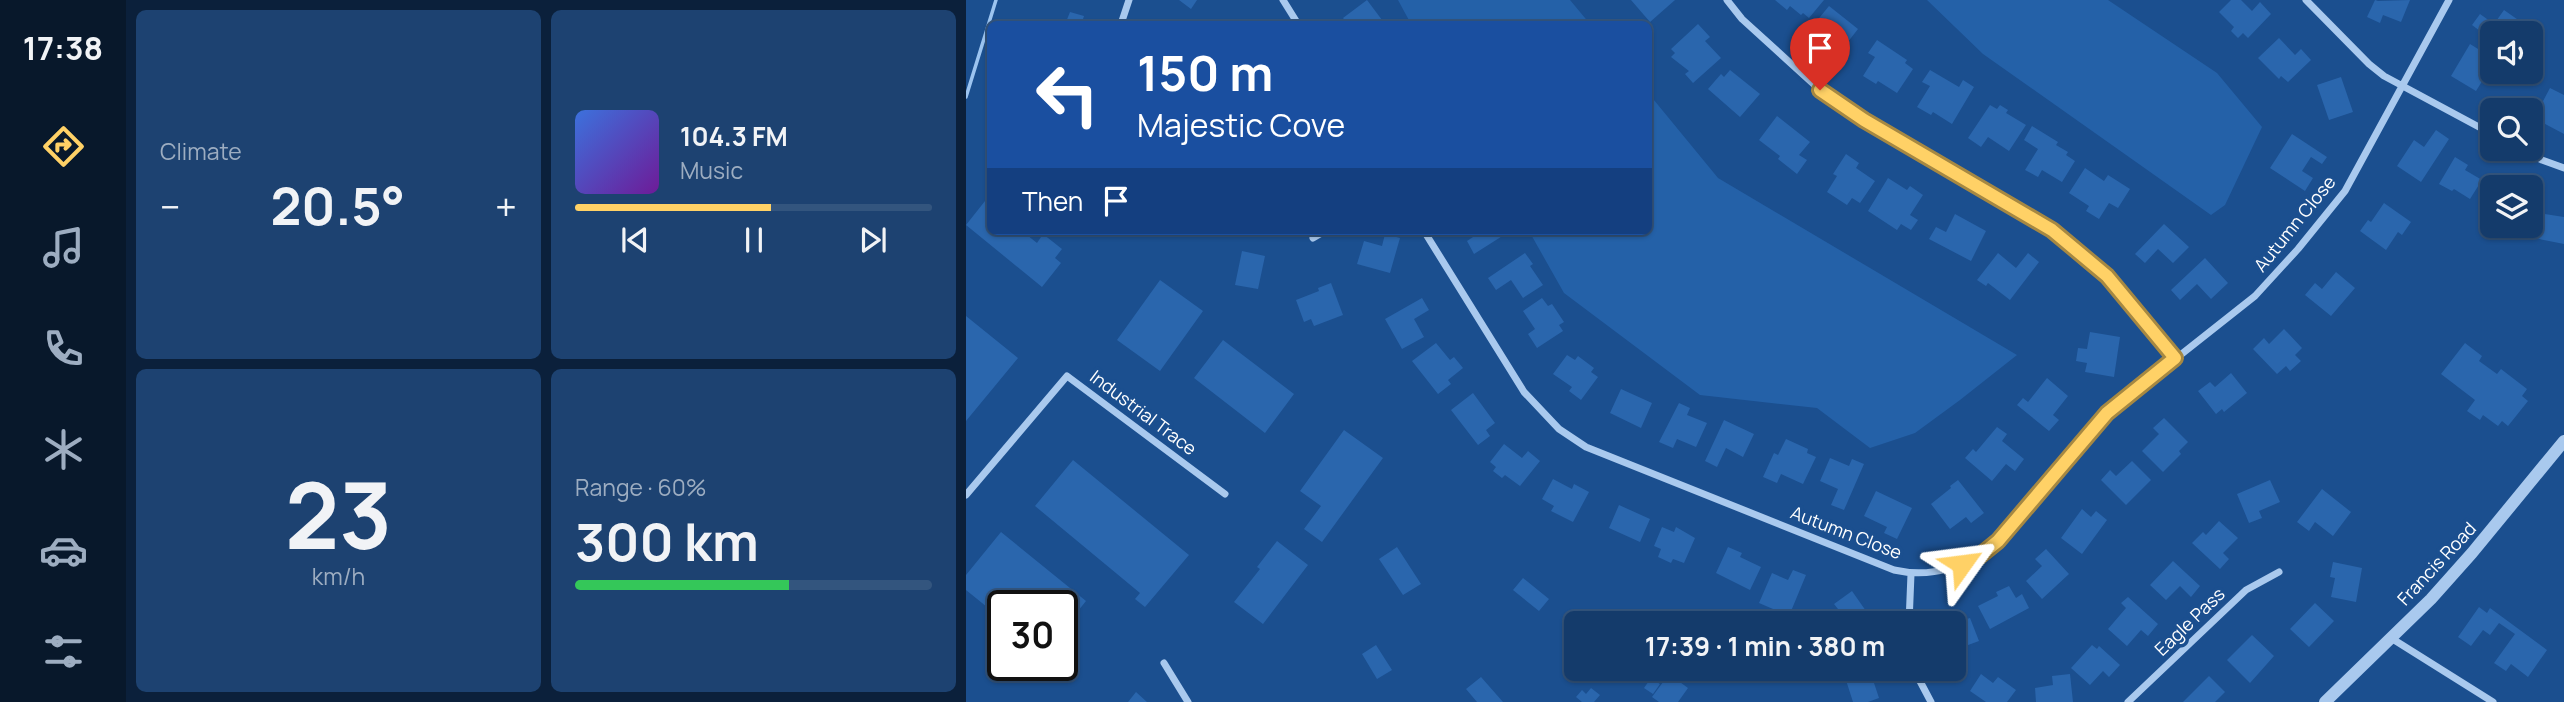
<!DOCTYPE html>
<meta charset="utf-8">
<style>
body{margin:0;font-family:Manrope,sans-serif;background:#1d4271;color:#f1f3f6;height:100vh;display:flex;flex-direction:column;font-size:26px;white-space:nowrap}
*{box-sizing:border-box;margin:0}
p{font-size:23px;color:#9dadc1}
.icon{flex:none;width:38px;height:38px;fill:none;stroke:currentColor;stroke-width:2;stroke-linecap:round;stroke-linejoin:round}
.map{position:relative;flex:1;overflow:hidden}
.sheet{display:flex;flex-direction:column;gap:10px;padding:10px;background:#0b203b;width:840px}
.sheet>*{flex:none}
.hud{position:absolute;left:21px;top:21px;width:665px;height:214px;border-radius:10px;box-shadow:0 2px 5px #0004,0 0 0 2px #33557e;background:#1a4fa0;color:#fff;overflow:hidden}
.controls{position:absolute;left:1514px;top:21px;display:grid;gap:14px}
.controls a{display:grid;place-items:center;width:63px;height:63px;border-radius:10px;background:#143b6b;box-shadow:0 2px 5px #0004,0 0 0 2px #33557e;font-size:35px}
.speed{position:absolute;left:21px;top:590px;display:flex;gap:14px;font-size:35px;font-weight:700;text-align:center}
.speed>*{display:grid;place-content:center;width:91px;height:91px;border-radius:50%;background:#143b6b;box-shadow:0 2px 5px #0004,0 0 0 2px #33557e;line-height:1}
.speed .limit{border:4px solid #111;border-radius:10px;background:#fff;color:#111}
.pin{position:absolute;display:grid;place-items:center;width:60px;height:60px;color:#fff;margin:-72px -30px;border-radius:50% 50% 50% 0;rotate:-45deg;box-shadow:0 0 7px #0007}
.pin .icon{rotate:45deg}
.me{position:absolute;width:77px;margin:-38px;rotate:59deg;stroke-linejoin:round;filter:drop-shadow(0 0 5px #0008)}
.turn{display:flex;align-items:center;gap:24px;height:147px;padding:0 35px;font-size:32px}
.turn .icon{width:91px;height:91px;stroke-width:2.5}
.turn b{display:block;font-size:49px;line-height:60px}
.then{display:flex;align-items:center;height:66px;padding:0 35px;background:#0003;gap:14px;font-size:26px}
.big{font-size:52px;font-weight:700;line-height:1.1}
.sheet .tile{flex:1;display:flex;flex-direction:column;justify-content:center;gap:10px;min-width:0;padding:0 24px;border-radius:10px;background:#1d4271}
.sheet .dial{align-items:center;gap:0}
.dial b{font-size:91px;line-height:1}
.song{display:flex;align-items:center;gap:21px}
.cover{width:84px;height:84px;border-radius:10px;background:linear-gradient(135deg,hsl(220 70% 55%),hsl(280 70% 35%))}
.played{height:7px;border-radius:4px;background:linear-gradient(90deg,#ffd166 55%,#33557e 55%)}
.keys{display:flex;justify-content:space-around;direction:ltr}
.heat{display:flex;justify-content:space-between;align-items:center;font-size:38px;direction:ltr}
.charge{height:10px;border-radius:5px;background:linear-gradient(90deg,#34c759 60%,#33557e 0)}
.sheet .tiles{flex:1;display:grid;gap:10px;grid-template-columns:repeat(2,1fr)}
.trip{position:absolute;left:598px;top:611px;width:402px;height:70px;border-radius:10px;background:#143b6b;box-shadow:0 2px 5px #0004,0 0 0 2px #33557e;font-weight:700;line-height:70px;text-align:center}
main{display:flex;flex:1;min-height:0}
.menu{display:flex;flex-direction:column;width:126px;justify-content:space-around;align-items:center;background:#08182b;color:#9dadc1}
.menu .icon{width:49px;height:49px}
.menu .active{color:#ffd166}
.menu b{font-size:32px;color:#f1f3f6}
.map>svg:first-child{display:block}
.green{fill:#2461a8}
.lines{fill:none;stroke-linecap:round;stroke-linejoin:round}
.stream{stroke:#9cc4f0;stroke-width:3.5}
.building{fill:#2a66ad}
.minor{stroke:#a9c9ee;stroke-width:7}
.tertiary{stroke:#a9c9ee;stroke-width:12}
.route-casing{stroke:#a68842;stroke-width:18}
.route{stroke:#ffd166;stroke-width:12}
.labels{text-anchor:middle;stroke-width:7;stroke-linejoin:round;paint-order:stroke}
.street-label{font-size:18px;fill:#fff;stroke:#1b4f8f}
</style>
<main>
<nav class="menu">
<b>17:38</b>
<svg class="icon active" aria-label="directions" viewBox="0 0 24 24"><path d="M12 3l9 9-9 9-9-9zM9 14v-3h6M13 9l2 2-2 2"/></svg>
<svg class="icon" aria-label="music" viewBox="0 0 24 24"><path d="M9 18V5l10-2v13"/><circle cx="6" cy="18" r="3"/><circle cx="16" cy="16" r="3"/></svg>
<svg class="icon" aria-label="phone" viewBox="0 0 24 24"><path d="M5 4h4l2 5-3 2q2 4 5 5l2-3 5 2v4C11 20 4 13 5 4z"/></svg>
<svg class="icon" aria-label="climate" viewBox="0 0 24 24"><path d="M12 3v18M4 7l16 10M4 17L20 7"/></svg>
<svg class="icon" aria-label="car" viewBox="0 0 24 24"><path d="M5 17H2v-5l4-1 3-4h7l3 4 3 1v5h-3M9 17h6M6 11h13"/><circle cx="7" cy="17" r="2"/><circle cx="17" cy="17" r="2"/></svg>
<svg class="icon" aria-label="filters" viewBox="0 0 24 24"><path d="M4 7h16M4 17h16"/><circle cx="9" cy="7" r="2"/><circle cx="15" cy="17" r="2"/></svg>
</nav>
<section class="sheet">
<div class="tiles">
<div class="tile"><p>Climate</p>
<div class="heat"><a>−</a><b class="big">20.5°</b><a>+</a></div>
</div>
<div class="tile">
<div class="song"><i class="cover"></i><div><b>104.3 FM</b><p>Music</p></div></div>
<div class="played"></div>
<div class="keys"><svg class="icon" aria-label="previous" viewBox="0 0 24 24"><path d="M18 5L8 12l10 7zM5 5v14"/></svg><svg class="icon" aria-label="pause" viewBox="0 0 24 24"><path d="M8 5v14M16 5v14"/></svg><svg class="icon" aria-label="next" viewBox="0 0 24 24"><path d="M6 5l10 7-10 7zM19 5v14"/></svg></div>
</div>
<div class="tile dial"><b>23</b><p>km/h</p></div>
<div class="tile"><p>Range · 60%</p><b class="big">300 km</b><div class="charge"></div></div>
</div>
</section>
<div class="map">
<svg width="1598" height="702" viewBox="0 0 1598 702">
<rect width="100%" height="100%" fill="#1b4f8f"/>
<path class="green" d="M432,0H604L624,24H445Z
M961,0H1142L1251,73L1296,127L1259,205L1245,215L1017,54Z
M683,94L752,178L1051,355L994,400L949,433L904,448L851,408L734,395L598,293L563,231H682Z"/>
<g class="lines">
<path class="stream" d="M0,97L30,0"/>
</g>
<path class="building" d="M213,0H231L225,9Z
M401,0L419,24H382L377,18Z
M665,0H709L684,22Z
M809,0H858L843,18L837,13L835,15L824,6L821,10Z
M1265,0H1275L1286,11L1294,2L1305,14L1282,38L1277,33L1272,38L1265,31L1268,27L1253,12Z
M1409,0L1412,1L1444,0L1435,22L1417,15L1414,23L1401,17Z
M863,6L892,29L871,56L859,47L863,42L845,28Z
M1538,10L1558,24L1551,33H1526V40L1506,25L1514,14L1528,24Z
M104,12L118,16L116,22L122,24H89L90,19L100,22Z
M732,24L744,37L739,41L755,58L727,83L719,74L723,71L705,57L709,53L705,49Z
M1313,38L1329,55L1335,49L1345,60L1322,82L1315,76L1313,79L1292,58Z
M911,40L941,60L939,63L947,69L931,93L912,81L910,84L897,76L909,57L902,53Z
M1504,44L1525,57L1519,67L1523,70L1510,91L1485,76Z
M764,70L794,94L774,117L742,89L755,74L758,77Z
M964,70L993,87L997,80L1008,87L986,124L967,112L965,115L951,107L964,86L956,82Z
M1375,77L1387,112L1363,120L1351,85Z
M1584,88L1598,95V134L1568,118Z
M1024,105L1031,109L1034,105L1042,110L1040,113L1060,125L1043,151L1022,137L1015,147L1002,138Z
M811,116L844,142L833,155L841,160L831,174L812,159L814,156L793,140Z
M1066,126L1092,142L1090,145L1102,152L1100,155L1109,161L1096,182L1076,170L1072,177L1059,170L1072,149L1058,140Z
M1470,130L1483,139L1455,182L1431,166L1448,140L1458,147Z
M1326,134L1361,157L1356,164L1345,157L1336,171L1347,178L1339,191L1304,168Z
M880,154L893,163L890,168L909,181L894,203L886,198L881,205L861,192L871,176L867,174Z
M1489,157L1502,165L1499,170L1516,180L1504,199L1488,189L1486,191L1473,184Z
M1119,168L1138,181L1142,175L1164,189L1152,208L1143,203L1133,219L1120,211L1123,206L1103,193Z
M922,178L941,190L944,186L957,195L944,215L952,220L945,230L935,224L931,230L902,211Z
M19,201L24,205V231H56L71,243L77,234L96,249L89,258L95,263L76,287L0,225Z
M1418,203L1445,222L1436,235L1432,232L1420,250L1394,231L1402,220L1405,222Z
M1573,213L1598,217V244L1568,238Z
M989,214L1020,231L1005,261L963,239L970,227L980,232Z
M1198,224L1223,247L1207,263L1192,249L1179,263L1169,254Z
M503,231H536L538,235L508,254L501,241L507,237Z
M419,234L434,238L424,273L391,264L398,241L416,246Z
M276,251L299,256L292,289L269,285Z
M559,253L567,264L564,266L577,285L557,298L545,280L530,290L522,278Z
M1032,253L1050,268L1062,253L1073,262L1044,300L1022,283L1020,286L1011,280Z
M1239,258L1262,283L1245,299L1231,284L1214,300L1205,290Z
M1370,272L1389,288L1365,316L1339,295L1349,283L1356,289Z
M194,280L237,311L194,371L151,340Z
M365,283L377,315L348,326L345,319L338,322L330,300L353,291L352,288Z
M456,298L463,310L448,319L458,337L436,349L419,319Z
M576,298L582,306L586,304L598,322L593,325L597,331L571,348L562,334L569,329L557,311Z
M0,316L52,358L0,421Z
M1318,329L1336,348L1329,355L1335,361L1324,371L1320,366L1311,374L1287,349L1298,338L1303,344Z
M1124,332L1154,337L1148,377L1119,372L1121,363L1110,361L1112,348L1121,349Z
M257,340L328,394L299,433L228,378Z
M470,343L484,360L488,357L497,368L482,380L485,384L472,394L446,361Z
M1499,343L1516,356L1513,361L1531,374L1535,369L1561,389L1556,396L1562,401L1542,426L1536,421L1532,426L1517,415L1514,420L1501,411L1509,400L1475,374Z
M601,355L609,360L612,356L628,368L625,372L632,377L615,400L603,391L606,387L587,374Z
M1265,373L1281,393L1258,412L1256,409L1250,414L1232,391L1244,382L1249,387Z
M1081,378L1102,396L1087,415L1093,420L1083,431L1051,405L1057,398L1062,402Z
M655,389L686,403L675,428L644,413Z
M507,393L529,423L520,430L524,436L512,445L485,410Z
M713,403L724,408L721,415L741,423L730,447L711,439L707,448L693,442Z
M1198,418L1222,442L1213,451L1215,454L1197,472L1176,451L1193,434L1187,428Z
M758,420L788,434L777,457L760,448L751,467L739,461Z
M1031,427L1041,434L1036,441L1058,459L1049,471L1040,464L1026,481L999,458L1007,449L1010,452Z
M378,430L417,458L356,542L338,529L355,506L334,491Z
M820,439L842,449L841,453L850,457L837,484L815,474L811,483L797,477L808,453L812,455Z
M538,444L556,458L562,451L574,461L554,486L539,475L536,478L527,471L530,467L524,462Z
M864,458L883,466L886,459L898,464L878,510L865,505L872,489L854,481Z
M107,460L223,555L179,607L169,599L174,593L69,506Z
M1166,461L1185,480L1160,505L1135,480L1144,470L1150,476Z
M587,479L606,489L608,484L623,492L607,522L585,511L588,506L576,499Z
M992,480L1018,513L1005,523L1000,517L984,529L965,504L985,488L984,486Z
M1304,480L1314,502L1293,511L1296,518L1283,523L1271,494Z
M1356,489L1385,512L1367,536L1349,522L1343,531L1331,522Z
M910,491L946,508L931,539L918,533L921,527L898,516Z
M653,505L684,519L674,542L643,528Z
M1116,509L1125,517L1130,511L1141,520L1116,554L1095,538Z
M1253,521L1272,538L1257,553L1263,559L1254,569L1226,543L1237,532L1240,535Z
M696,527L708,532L710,527L729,538L718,563L707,559L705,563L692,557L695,549L688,546Z
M35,532L120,601L96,631V606H37V620L0,590V575Z
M311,541L342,565L297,624L268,602L294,569L291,567Z
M431,547L455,584L437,595L413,559Z
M762,547L776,553L774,557L795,567L784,590L750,573Z
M1080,549L1103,574L1076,599L1060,581L1076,566L1069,559Z
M1207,561L1234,586L1225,597L1214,586L1200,600L1184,585Z
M1367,562L1396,568L1390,602L1365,597L1369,578L1364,577Z
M827,570L840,575L823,616L793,603L806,573L822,580Z
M557,578L583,599L573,611L547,590Z
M1043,586L1050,598L1056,594L1063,608L1024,629L1012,606L1032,596L1030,592Z
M886,591L900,611L903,609L911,621L908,623H863L859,618L872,609L868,604Z
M1162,597L1192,624L1182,636L1175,630L1161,646L1142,629L1160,608L1155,603Z
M1349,603L1368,621L1343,647L1324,629Z
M1513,607L1521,613L1524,608L1581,650L1562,677L1545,664L1540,671L1528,663L1549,634L1533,623L1524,635L1517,630L1505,646L1492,637Z
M1004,618L1013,641L994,648L997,657L989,660V623Z
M1286,635L1308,656L1284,683L1261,660Z
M410,645L426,670L411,679L396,654Z
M1126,645L1131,649L1133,646L1154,665L1143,677L1137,671L1124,685L1105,668Z
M895,668H903L913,698L902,702H887L878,674Z
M703,674L722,688L712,702H693L686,697Z
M1015,674L1027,683L1032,677L1050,690L1041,702H1020L1004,691Z
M1104,674L1107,702H1070L1069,688L1087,685L1086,676Z
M1243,676L1259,692L1249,702H1217Z
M515,677L537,702H511L500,689Z
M685,678L694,684L687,694L678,688Z
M625,688L634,695L628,702H616L610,697L616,690L620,694Z
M170,692L181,702H162Z"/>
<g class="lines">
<path class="minor" d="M317,0L332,24
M761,0L776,19L854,90L898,120L1086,230L1141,276L1209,358
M1340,0L1403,64L1418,76L1526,134
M155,24L163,0
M1554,149L1576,160L1598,168
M458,231L558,392L593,429L620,447L928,570C968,579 1000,566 1032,541L1141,413L1289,296L1332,249L1379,191L1483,0
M347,238L359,231
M0,495L101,376L259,494
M943,623L945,574
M1425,638L1527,702
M198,663L222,702
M947,668L965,702
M1162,702L1280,590L1313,572"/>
<path class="tertiary" d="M1359,702L1465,599L1506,553L1598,441"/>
</g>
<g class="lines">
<g class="route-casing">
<path id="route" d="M854,90L898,120L1086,230L1141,276L1209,358L1141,413L1032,541L1011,558L996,564"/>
</g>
<use href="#route" class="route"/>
</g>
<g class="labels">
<g class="street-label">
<text transform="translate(1329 224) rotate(-51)" y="6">Autumn Close</text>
<text transform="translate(177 413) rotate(37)" y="6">Industrial Trace</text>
<text transform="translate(880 533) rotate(21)" y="6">Autumn Close</text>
<text transform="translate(1471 564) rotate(-47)" y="6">Francis Road</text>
<text transform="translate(1224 622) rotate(-44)" y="6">Eagle Pass</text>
</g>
</g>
</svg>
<div class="controls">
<a><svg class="icon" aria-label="sound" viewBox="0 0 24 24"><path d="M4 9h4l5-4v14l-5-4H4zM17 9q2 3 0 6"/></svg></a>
<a><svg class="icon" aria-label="search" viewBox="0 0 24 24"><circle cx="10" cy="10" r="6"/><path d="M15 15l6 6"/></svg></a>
<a><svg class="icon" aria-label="layers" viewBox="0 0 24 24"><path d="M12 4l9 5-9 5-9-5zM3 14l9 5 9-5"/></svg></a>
</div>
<div class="speed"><div class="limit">30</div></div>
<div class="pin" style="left:854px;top:90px;background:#d93025"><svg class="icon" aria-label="arrive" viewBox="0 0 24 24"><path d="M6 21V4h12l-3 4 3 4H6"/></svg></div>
<svg class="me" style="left:996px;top:564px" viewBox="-20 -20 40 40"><path d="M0-17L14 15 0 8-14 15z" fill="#ffd166" stroke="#fff" stroke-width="4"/></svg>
<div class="trip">17:39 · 1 min · 380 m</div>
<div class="hud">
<div class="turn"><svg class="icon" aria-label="left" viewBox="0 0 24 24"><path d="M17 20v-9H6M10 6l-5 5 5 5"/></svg><div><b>150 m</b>Majestic Cove</div></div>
<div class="then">Then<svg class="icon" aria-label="arrive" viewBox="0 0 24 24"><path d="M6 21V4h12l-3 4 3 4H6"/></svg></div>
</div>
</div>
</main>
